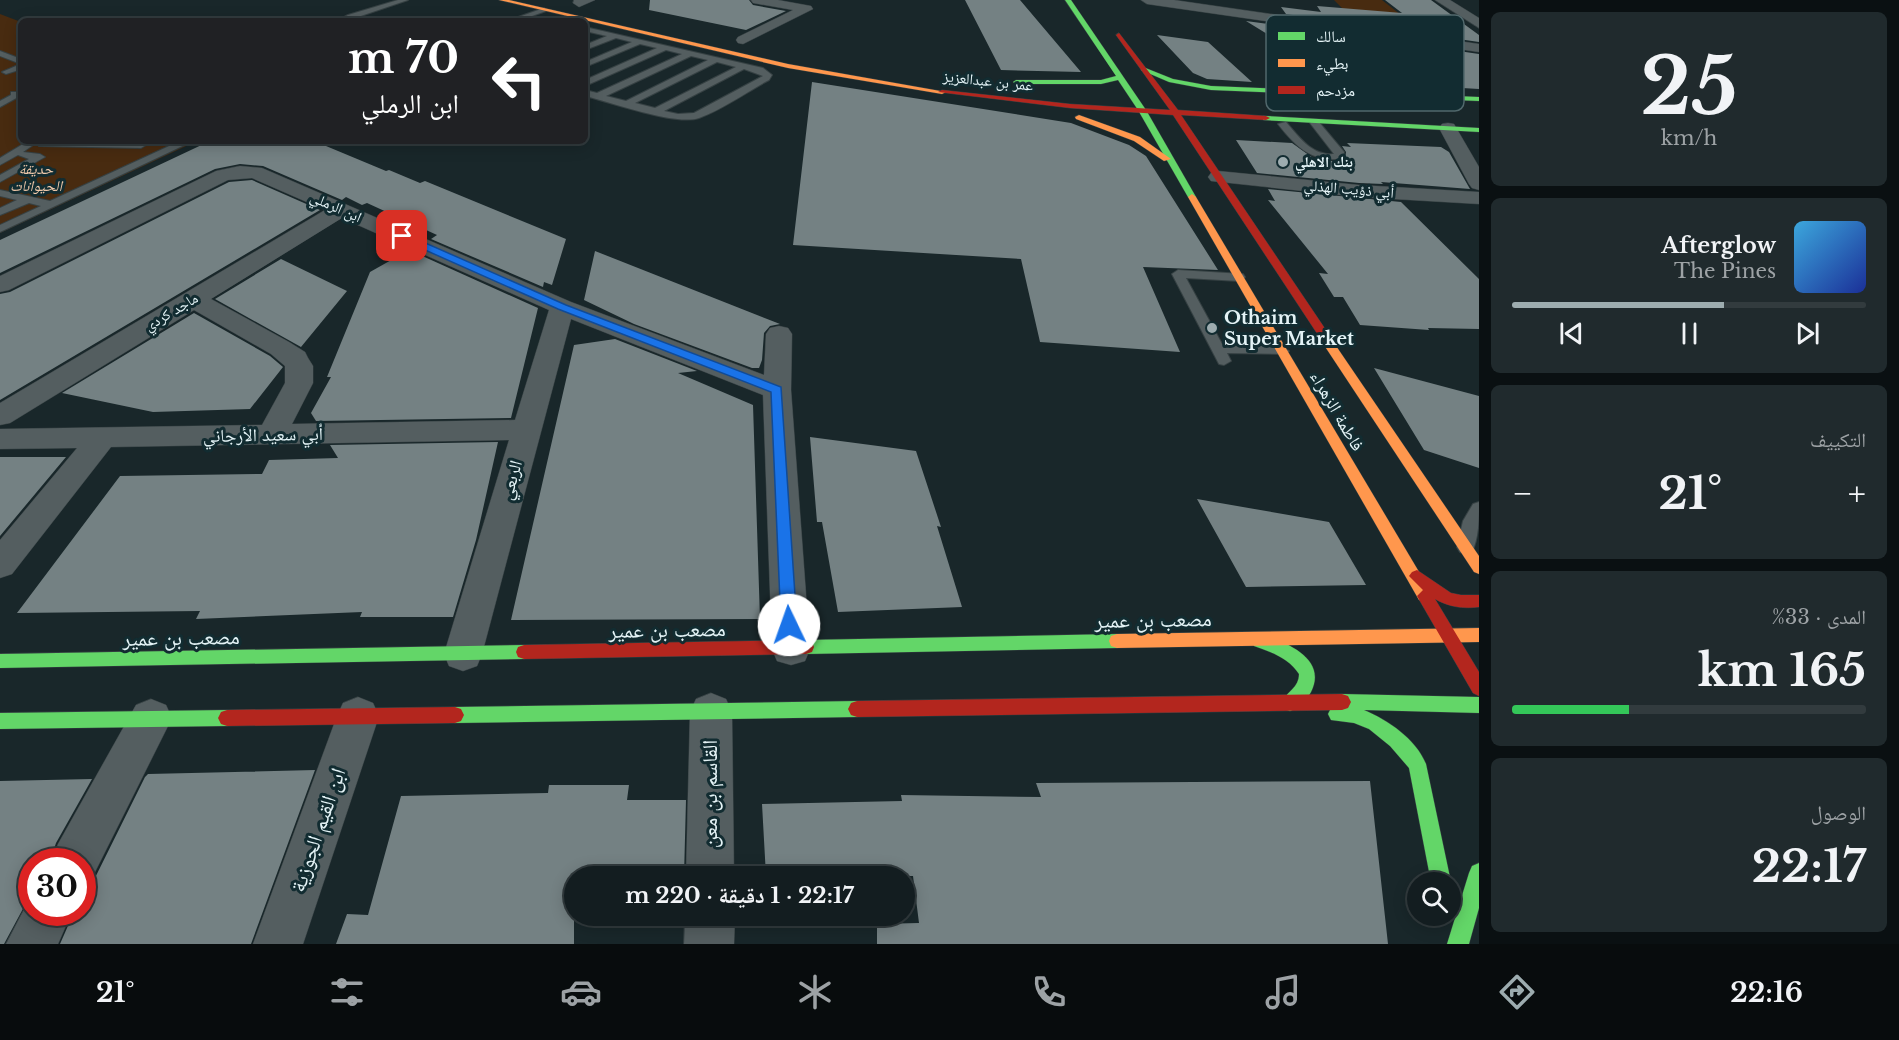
<!DOCTYPE html>
<html lang="ar">
<meta charset="utf-8">
<style>
body{margin:0;font-family:"Libre Baskerville","Noto Naskh Arabic",serif;background:#202a2d;color:#f1f3f6;direction:rtl;height:100vh;display:flex;flex-direction:column;font-size:22px;white-space:nowrap}
*{box-sizing:border-box;margin:0}
p{font-size:20px;color:#9da2a5}
.icon{flex:none;width:33px;height:33px;fill:none;stroke:currentColor;stroke-width:2;stroke-linecap:round;stroke-linejoin:round}
.map{position:relative;flex:1;overflow:hidden;direction:ltr}
.sheet{display:flex;flex-direction:column;gap:12px;padding:12px;background:#0a1012;width:420px}
.sheet>*{flex:none}
.hud{position:absolute;left:18px;top:18px;width:570px;height:126px;border-radius:9px;box-shadow:0 3px 15px #0003,0 0 0 2px #323b3e;direction:rtl;background:#202124;color:#fff;overflow:hidden}
.fabs{position:absolute;left:1407px;top:872px;display:grid;gap:12px}
.fabs a{display:grid;place-items:center;width:54px;height:54px;border-radius:50%;background:#131d20;box-shadow:0 3px 15px #0003,0 0 0 2px #323b3e;font-size:30px}
.speed{position:absolute;left:18px;top:848px;display:flex;gap:12px;font-size:30px;font-weight:700;text-align:center}
.speed>*{display:grid;place-content:center;width:78px;height:78px;border-radius:50%;background:#131d20;box-shadow:0 3px 15px #0003,0 0 0 2px #323b3e;line-height:1}
.speed .limit{border:9px solid #d22;background:#fff;color:#111}
.pin{position:absolute;display:grid;place-items:center;width:51px;height:51px;color:#fff;margin:-26px;border-radius:12px;box-shadow:0 3px 9px #0006}
.me{position:absolute;width:66px;margin:-33px;rotate:357deg;stroke-linejoin:round;filter:drop-shadow(0 0 4px #0008)}
.turn{display:flex;align-items:center;gap:21px;height:126px;padding:0 30px;font-size:27px}
.turn .icon{width:78px;height:78px;stroke-width:2.5}
.turn b{display:block;font-size:42px;line-height:51px}
.big{font-size:45px;font-weight:800;line-height:1.1}
.sheet .tile{flex:1;display:flex;flex-direction:column;justify-content:center;gap:9px;min-width:0;padding:0 21px;border-radius:9px;background:#202a2d}
.sheet .dial{align-items:center;gap:0}
.dial b{font-size:78px;line-height:1}
.song{display:flex;align-items:center;gap:18px}
.cover{width:72px;height:72px;border-radius:9px;background:linear-gradient(135deg,hsl(200 70% 55%),hsl(230 70% 35%))}
.played{height:6px;border-radius:3px;background:linear-gradient(90deg,#9dacaf 60%,#323b3e 60%)}
.keys{display:flex;justify-content:space-around;direction:ltr}
.heat{display:flex;justify-content:space-between;align-items:center;font-size:33px;direction:ltr}
.charge{height:9px;border-radius:4px;background:linear-gradient(90deg,#34c759 33%,#323b3e 0)}
.trip{position:absolute;left:564px;top:866px;width:351px;height:60px;border-radius:30px;background:#131d20;box-shadow:0 3px 15px #0003,0 0 0 2px #323b3e;font-weight:800;line-height:60px;text-align:center;direction:rtl}
.menu{display:flex;height:96px;justify-content:space-around;align-items:center;background:#080c0d;color:#9da2a5}
.menu .icon{width:42px;height:42px}
.menu .active{color:#9dacaf}
.menu b{font-size:27px;color:#f1f3f6}
main{display:flex;flex:1;min-height:0}
.map>svg:first-child{display:block}
.green{fill:#482b10}
.building{fill:#748183}
.lines{fill:none;stroke-linecap:round;stroke-linejoin:round}
.lane-casing{stroke:#364143;stroke-width:2}
.street-casing{stroke:#364143;stroke-width:1}
.fast-casing{stroke:#364143;stroke-width:1}
.slow-casing{stroke:#364143;stroke-width:1}
.jam-casing{stroke:#364143;stroke-width:1}
.lane{fill:#545e60;fill-rule:evenodd}
.street{fill:#545e60;fill-rule:evenodd}
.fast{fill:#63d668;fill-rule:evenodd}
.slow{fill:#ff974d;fill-rule:evenodd}
.jam{fill:#b3261e;fill-rule:evenodd}
.route{fill:#1a73e8;stroke:#114b97;stroke-width:1.5}
.poi-dot{fill:#9dacaf;stroke:#122c31;stroke-width:2}
.labels{text-anchor:middle;stroke-width:6;stroke-linejoin:round;paint-order:stroke}
.far-street-label{font-size:15px;fill:#e4f3f6;stroke:#122c31}
.far-poi-label{font-size:15px;font-weight:bold;fill:#e4f3f6;stroke:#122c31;text-anchor:start}
.far-park-label{font-size:15px;font-style:italic;fill:#f2caab;stroke:#122c31}
.poi-label{font-size:18px;font-weight:bold;fill:#e4f3f6;stroke:#122c31;text-anchor:start}
.street-label{font-size:18px;fill:#e4f3f6;stroke:#122c31}
.near-street-label{font-size:21px;fill:#e4f3f6;stroke:#122c31}
.key{fill:#122c31;stroke:#51686c;stroke-width:1.5}
.key-label{font-size:16px;fill:#e4f3f6}
</style>
<main>
<section class="sheet">
<div class="tile dial"><b>25</b><p>km/h</p></div>
<div class="tile">
<div class="song"><i class="cover"></i><div><b>Afterglow</b><p>The Pines</p></div></div>
<div class="played"></div>
<div class="keys"><svg class="icon" aria-label="previous" viewBox="0 0 24 24"><path d="M18 5L8 12l10 7zM5 5v14"/></svg><svg class="icon" aria-label="pause" viewBox="0 0 24 24"><path d="M8 5v14M16 5v14"/></svg><svg class="icon" aria-label="next" viewBox="0 0 24 24"><path d="M6 5l10 7-10 7zM19 5v14"/></svg></div>
</div>
<div class="tile"><p>التكييف</p>
<div class="heat"><a>−</a><b class="big">21°</b><a>+</a></div>
</div>
<div class="tile"><p>المدى · 33%</p><b class="big">165 km</b><div class="charge"></div></div>
<div class="tile"><p>الوصول</p><b class="big">22:17</b></div>
</section>
<div class="map">
<svg width="1479" height="944" viewBox="0 0 1479 944">
<rect width="100%" height="100%" fill="#19272a"/>
<path class="green" d="M1334,0H1382L1401,15L1346,12Z
M0,14L21,22V141H197L0,233Z"/>
<path class="building" d="M650,0H749L753,5L786,11L746,30L649,10Z
M965,0H1020L1081,72L1001,70Z
M1385,0H1431L1479,35V42L1286,14L1281,7L1321,12L1317,6L1402,13Z
M1246,21L1320,31L1385,87L1353,86L1325,65H1317Z
M1157,35L1208,42L1252,82L1207,79L1193,73Z
M1349,35L1479,54V89L1411,85Z
M812,82L1071,123L1129,145L1146,156L1218,270L1143,267L1180,352L1040,342L1021,259L793,245Z
M1236,140L1292,143L1313,158L1332,161L1345,160L1346,152L1342,146L1351,147L1347,143L1441,147L1449,152L1470,189L1381,182L1383,184L1359,183L1257,173Z
M210,141H314L386,171L389,170L420,183L425,181L566,239L552,285L544,282L543,287L431,239L437,235L367,203L362,205L346,197L342,200L263,166L240,164L215,169L0,273V240Z
M252,180L320,210L0,400V294L10,292L229,182Z
M1268,189L1401,202L1479,279V329L1428,328L1429,330L1360,325L1343,297H1334L1319,273L1328,274L1268,200L1275,201Z
M409,250L538,308L511,418L316,421L311,413L331,377H327L370,272Z
M595,251L780,324L770,326L764,333L762,360L759,368H752L634,324L584,300Z
M281,259L347,291L301,347L215,299Z
M194,313L270,356L283,367L250,409L153,412L62,393Z
M615,339L697,371L678,373L753,405L760,619L511,620L574,345Z
M1374,368L1479,396V468L1424,450Z
M810,437L916,451L941,527L937,526L962,607L838,612L822,522H817Z
M498,442L476,540L453,617H360L362,612L196,619L200,611L17,613L120,476L262,474L269,460L338,458L330,445Z
M0,457H66L0,536Z
M1197,499L1329,522L1366,585L1246,587Z
M315,770L251,944H60L74,912H82V904L145,777L148,774Z
M92,779L56,843L50,861H32V892L4,944H0V781Z
M1370,781L1388,944H877V924L919,923L913,876H766L762,804L902,801L901,795L1041,797L1036,783Z
M549,785H629L627,800H686L684,876H574V944H336L347,914L368,915L401,796L548,793Z"/>
<g class="lines">
<g class="lane-casing">
<path id="lane" d="M398,0H408L346,21H337L348,15Z
M544,8L546,11L518,21H507Z
M585,27L763,68L772,75L769,80C748,91 722,110 699,118C677,126 610,102 585,96V90L597,93L682,54L666,50L585,86V80L657,48L640,44L585,67V62L632,42L616,38L585,50V45L607,36L585,31ZM691,56L708,60L626,101L606,96ZM717,62L736,67L655,108L635,103ZM744,69L763,76L694,113L678,114L664,111Z
M0,51L21,59V64L0,56Z
M16,66H19V70L6,74L2,72Z
M11,92H17L20,96L0,107V101L11,95Z
M1312,121H1318L1344,152L1343,158C1313,164 1295,146 1278,124L1286,122C1299,137 1312,156 1334,154L1310,123Z
M28,141L36,143L23,152L40,154L45,157L0,182V175L29,159L18,155L0,165V158Z
M42,141L141,142L146,145L141,148L39,146L37,144Z
M180,141H193L0,232V225L41,206L29,203L0,215V208L17,200L0,196V190L50,201Z
M1178,270L1243,274L1245,277L1243,280L1239,281L1186,278L1222,344L1282,347L1289,351L1287,354L1227,353L1231,361L1224,365L1219,364L1172,274Z
M1479,502C1479,518 1479,537 1472,552L1466,554L1460,552L1457,547L1463,521L1473,504Z"/>
</g>
<g class="street-casing">
<path id="street" d="M574,0H595L579,7L573,3Z
M751,0H778L811,6L813,9L743,44L738,43L736,40L738,37L793,10L753,3Z
M1141,0H1174L1479,44V52L1341,32L1416,92L1418,96L1416,100H1404L1321,29L1147,4Z
M1435,0H1450L1479,18V28Z
M1448,123L1454,124L1479,167V190L1472,188L1469,184L1439,128L1442,124Z
M240,166L262,168L571,302L764,375L766,334L770,328L779,326L788,328L792,334L791,390L810,649L805,661L791,665L777,661L772,649L763,395L571,319L482,654L477,666L463,671L449,666L444,654L509,440L111,447L12,574L0,578V540L77,448L0,449V429L262,425L285,383V366L271,354L194,310L10,423L0,425V403L325,210L252,178L228,180L9,290L0,292V276L216,171ZM342,218L549,310L515,420L292,424L313,383V366L308,358L305,352L289,342L211,299Z
M1218,171L1359,185L1479,192V204L1359,197L1211,181L1208,177L1211,173Z
M711,693L726,699L732,712L734,876H686L690,712L696,699Z
M358,697L373,703L379,716L303,944H253L337,716L343,703Z
M151,699L166,705L172,718L92,878L82,881V861H52L58,844L136,705Z
M32,894V912H72L58,944H6Z
M685,915H735L734,944H684Z"/>
</g>
<g class="fast-casing">
<path id="fast" d="M1065,0H1071L1146,110L1196,197L1195,199L1188,197L1138,110L1118,80L1101,84H1016L1013,82L1016,80H1101L1116,76Z
M1143,67L1173,79L1211,86L1479,97V101L1211,90L1169,82L1141,70Z
M1266,116L1479,128V132L1263,120V116Z
M1117,634L1123,636L1125,641L1123,646L1117,648L806,654L800,652L798,647L800,642L806,640Z
M1260,634C1285,642 1328,658 1311,692C1306,701 1299,708 1290,711L1284,709L1281,703C1287,691 1299,688 1299,674C1289,658 1271,652 1254,646L1252,641L1254,636Z
M524,645L530,647L532,652L530,657L524,659L0,668V654Z
M1342,694L1479,697V713L1364,710C1388,720 1416,739 1426,764L1451,882L1450,884V882H1431L1409,768L1390,746L1369,729L1354,723L1331,720L1328,714L1331,708L1335,707L1333,702L1336,696Z
M857,701L863,703L866,709L863,715L857,717L455,723L449,721L446,715L449,709L455,707Z
M227,710L233,712L236,718L233,724L227,726L0,729V713Z
M1479,863V908L1469,944H1447L1469,873L1472,866Z"/>
</g>
<g class="slow-casing">
<path id="slow" d="M499,0H509L788,64L946,92L942,94L788,68Z
M1079,115L1140,137L1171,159L1164,161L1134,141L1076,119L1075,117Z
M1192,194L1196,197L1431,592L1433,596L1431,600L1425,602L1419,600L1188,197Z
M1328,339L1332,340L1479,556V574L1474,572L1322,342Z
M1479,628V642L1117,648L1111,646L1109,641L1111,636L1117,634Z"/>
</g>
<g class="jam-casing">
<path id="jam" d="M1119,33L1178,110L1266,116L1270,118L1266,120L1181,115L1334,342L1332,344H1324L1173,115L1070,108L938,92L942,90L1070,104L1170,110L1116,35Z
M1417,570L1451,593L1461,595H1479V607C1463,609 1449,607 1435,599L1479,672V696L1473,693L1417,596L1423,590L1409,576L1412,572Z
M806,640L812,642L814,647L812,652L806,654L524,659L518,657L516,652L518,647L524,645Z
M1342,694L1348,696L1351,702L1348,708L1342,710L857,717L851,715L848,709L851,703L857,701Z
M455,707L461,709L464,715L461,721L455,723L227,726L221,724L218,718L221,712L227,710Z"/>
</g>
<use href="#lane" class="lane"/>
<use href="#street" class="street"/>
<use href="#fast" class="fast"/>
<use href="#slow" class="slow"/>
<use href="#jam" class="jam"/>
</g>
<path class="route" d="M398,234H405L566,305L781,387L797,625L795,630L789,632L784,630L781,625L771,392L558,309L398,238Z"/>
<g class="poi-dot">
<circle cx="1283" cy="162" r="6"/>
<circle cx="1212" cy="328" r="6"/>
</g>
<g class="labels">
<g class="far-street-label">
<text transform="translate(988 81) rotate(6)" y="5">عمر بن عبدالعزيز</text>
<text transform="translate(1349 189) rotate(5)" y="5">أبي ذؤيب الهذلي</text>
<text transform="translate(336 207) rotate(24)" y="5">ابن الرملي</text>
<text transform="translate(171 312) rotate(-31)" y="5">ماجد كردي</text>
</g>
<g class="far-poi-label">
<text x="1295" y="167">بنك الاهلي</text>
</g>
<g class="far-park-label">
<text x="36" y="174">حديقة<tspan x="36" dy="17">الحيوانات</tspan></text>
</g>
<g class="poi-label">
<text x="1224" y="324">Othaim<tspan x="1224" dy="21">Super Market</tspan></text>
</g>
<g class="street-label">
<text transform="translate(1337 411) rotate(60)" y="6">فاطمة الزهراء</text>
<text transform="translate(263 435) rotate(-1)" y="6">أبي سعيد الأرجاني</text>
<text transform="translate(511 480) rotate(-74)" y="6">الربعي</text>
</g>
<g class="near-street-label">
<text transform="translate(1153 620) rotate(-1)" y="7">مصعب بن عمير</text>
<text transform="translate(667 630) rotate(-1)" y="7">مصعب بن عمير</text>
<text transform="translate(181 638) rotate(-1)" y="7">مصعب بن عمير</text>
<text transform="translate(710 794) rotate(-90)" y="7">القاسم بن معن</text>
<text transform="translate(318 830) rotate(-71)" y="7">ابن القيم الجوزية</text>
</g>
</g>
<rect x="1266" y="15" width="198" height="96" rx="9" class="key"/>
<rect x="1278" y="32" width="27" height="8" fill="#63d668"/>
<rect x="1278" y="59" width="27" height="8" fill="#ff974d"/>
<rect x="1278" y="86" width="27" height="8" fill="#b3261e"/>
<g class="key-label">
<text x="1316" y="42">سالك</text>
<text x="1316" y="69">بطيء</text>
<text x="1316" y="96">مزدحم</text>
</g>
</svg>
<div class="fabs">
<a><svg class="icon" aria-label="search" viewBox="0 0 24 24"><circle cx="10" cy="10" r="6"/><path d="M15 15l6 6"/></svg></a>
</div>
<div class="speed"><div class="limit">30</div></div>
<div class="pin" style="left:402px;top:236px;background:#d93025"><svg class="icon" aria-label="arrive" viewBox="0 0 24 24"><path d="M6 21V4h12l-3 4 3 4H6"/></svg></div>
<svg class="me" style="left:789px;top:625px" viewBox="-20 -20 40 40"><circle r="19" fill="#fff"/><path d="M0-13L10 11 0 6-10 11z" fill="#1a73e8"/></svg>
<div class="trip">22:17 · 1 دقيقة · 220 m</div>
<div class="hud">
<div class="turn"><svg class="icon" aria-label="left" viewBox="0 0 24 24"><path d="M17 20v-9H6M10 6l-5 5 5 5"/></svg><div><b>70 m</b>ابن الرملي</div></div>
</div>
</div>
</main>
<nav class="menu">
<b>22:16</b>
<svg class="icon active" aria-label="directions" viewBox="0 0 24 24"><path d="M12 3l9 9-9 9-9-9zM9 14v-3h6M13 9l2 2-2 2"/></svg>
<svg class="icon" aria-label="music" viewBox="0 0 24 24"><path d="M9 18V5l10-2v13"/><circle cx="6" cy="18" r="3"/><circle cx="16" cy="16" r="3"/></svg>
<svg class="icon" aria-label="phone" viewBox="0 0 24 24"><path d="M5 4h4l2 5-3 2q2 4 5 5l2-3 5 2v4C11 20 4 13 5 4z"/></svg>
<svg class="icon" aria-label="climate" viewBox="0 0 24 24"><path d="M12 3v18M4 7l16 10M4 17L20 7"/></svg>
<svg class="icon" aria-label="car" viewBox="0 0 24 24"><path d="M5 17H2v-5l4-1 3-4h7l3 4 3 1v5h-3M9 17h6M6 11h13"/><circle cx="7" cy="17" r="2"/><circle cx="17" cy="17" r="2"/></svg>
<svg class="icon" aria-label="filters" viewBox="0 0 24 24"><path d="M4 7h16M4 17h16"/><circle cx="9" cy="7" r="2"/><circle cx="15" cy="17" r="2"/></svg>
<b>21°</b>
</nav>
